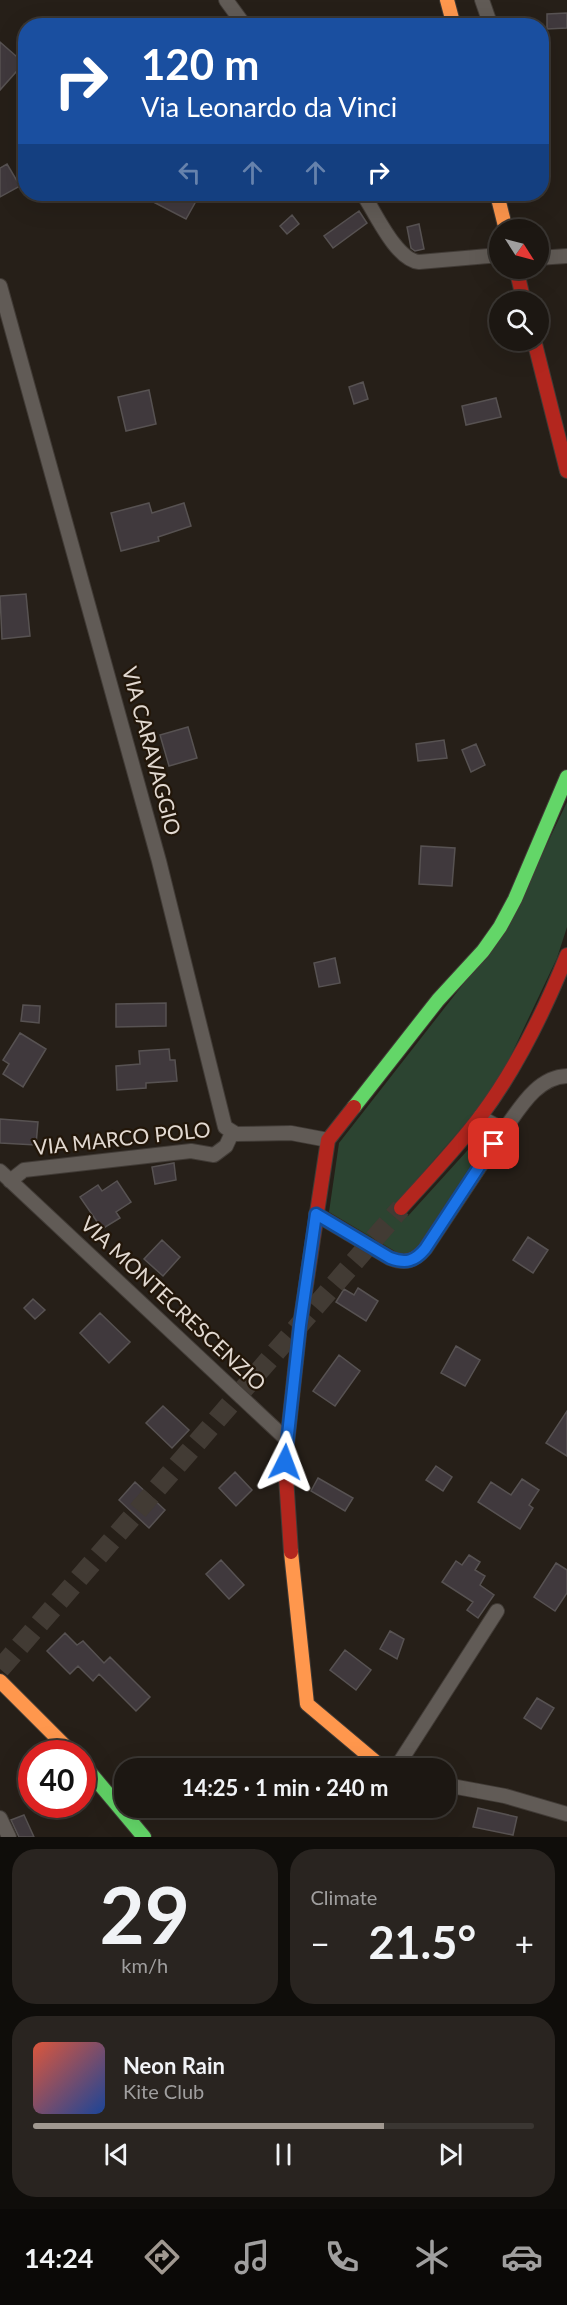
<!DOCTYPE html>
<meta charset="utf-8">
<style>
body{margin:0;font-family:Lato,sans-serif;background:#292420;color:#f1f3f6;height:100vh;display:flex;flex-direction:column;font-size:22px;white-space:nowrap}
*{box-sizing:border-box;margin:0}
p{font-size:20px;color:#a09f9f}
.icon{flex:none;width:33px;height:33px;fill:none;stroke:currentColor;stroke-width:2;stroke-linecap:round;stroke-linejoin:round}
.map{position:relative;height:1837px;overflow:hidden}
.side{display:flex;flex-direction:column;gap:12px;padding:12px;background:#0f0d0a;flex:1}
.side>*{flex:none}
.top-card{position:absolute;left:18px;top:18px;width:531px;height:183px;border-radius:24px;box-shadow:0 6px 24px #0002,0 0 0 2px #3a3632;background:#1a4fa0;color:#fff;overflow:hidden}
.needle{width:39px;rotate:126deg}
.fabs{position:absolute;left:489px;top:219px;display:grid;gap:12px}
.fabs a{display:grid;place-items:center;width:60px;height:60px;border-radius:50%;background:#1c1712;box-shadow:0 6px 24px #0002,0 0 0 2px #3a3632;font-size:30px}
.speed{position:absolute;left:18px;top:1740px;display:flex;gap:12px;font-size:30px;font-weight:700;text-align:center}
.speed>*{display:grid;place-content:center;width:78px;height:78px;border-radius:50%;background:#1c1712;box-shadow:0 6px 24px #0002,0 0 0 2px #3a3632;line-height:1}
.speed .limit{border:9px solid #d22;background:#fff;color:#111}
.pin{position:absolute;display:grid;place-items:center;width:51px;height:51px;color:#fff;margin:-26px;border-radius:12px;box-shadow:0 3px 9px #0006}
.me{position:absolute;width:66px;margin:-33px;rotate:3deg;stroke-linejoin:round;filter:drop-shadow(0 0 4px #0008)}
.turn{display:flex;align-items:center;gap:21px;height:126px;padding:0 24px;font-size:27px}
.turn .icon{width:78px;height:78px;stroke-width:2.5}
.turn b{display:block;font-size:42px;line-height:51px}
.lanes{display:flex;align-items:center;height:57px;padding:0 24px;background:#0003;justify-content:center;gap:30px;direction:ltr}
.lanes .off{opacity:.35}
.big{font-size:45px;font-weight:700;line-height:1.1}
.side .card{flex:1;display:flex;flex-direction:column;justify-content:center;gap:9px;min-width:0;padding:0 21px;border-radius:24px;background:#292420}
.side .dial{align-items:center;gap:0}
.dial b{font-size:78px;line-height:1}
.song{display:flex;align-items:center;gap:18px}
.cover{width:72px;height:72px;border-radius:9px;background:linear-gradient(135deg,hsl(10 70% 55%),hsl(220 70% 35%))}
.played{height:6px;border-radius:3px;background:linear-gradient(90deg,#a09890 70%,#3a3632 70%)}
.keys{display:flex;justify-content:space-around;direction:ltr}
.heat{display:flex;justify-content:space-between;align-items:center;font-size:33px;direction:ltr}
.side .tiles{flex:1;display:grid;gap:12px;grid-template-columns:1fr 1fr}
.card:last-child{grid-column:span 2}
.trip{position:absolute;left:114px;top:1758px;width:342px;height:60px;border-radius:24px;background:#1c1712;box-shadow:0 6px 24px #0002,0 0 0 2px #3a3632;font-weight:700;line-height:60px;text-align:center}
.tabs{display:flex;height:96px;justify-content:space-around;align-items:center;background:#0b0907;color:#a09f9f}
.tabs .icon{width:42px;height:42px}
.tabs .on{color:#a09890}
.tabs b{font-size:27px;color:#f1f3f6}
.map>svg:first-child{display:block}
.green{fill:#2c4431}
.building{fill:#40393d;stroke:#575252;stroke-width:1.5}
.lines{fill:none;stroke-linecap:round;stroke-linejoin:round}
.secondary-tunnel{stroke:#423b34;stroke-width:20;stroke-dasharray:20 10;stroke-linecap:butt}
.street-casing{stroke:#413b36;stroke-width:16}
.fast-casing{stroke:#413b36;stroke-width:16}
.slow-casing{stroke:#413b36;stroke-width:16}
.jam-casing{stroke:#413b36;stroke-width:16}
.street{stroke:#615b56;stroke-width:14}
.fast{stroke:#63d668;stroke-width:14}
.slow{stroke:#ff974d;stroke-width:14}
.jam{stroke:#b3261e;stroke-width:14}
.route-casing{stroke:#114b97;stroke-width:15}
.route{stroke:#1a73e8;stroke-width:10}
.labels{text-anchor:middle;stroke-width:4.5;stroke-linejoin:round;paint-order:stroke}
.street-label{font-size:21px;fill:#e2d9d1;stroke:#221609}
</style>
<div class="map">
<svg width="567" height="1837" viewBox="0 0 567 1837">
<rect width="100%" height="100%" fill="#261f18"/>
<path class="green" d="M567,802V927L557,958L504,1070L479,1108L395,1205L408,1216L485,1131L493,1135L415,1253L403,1256L329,1212L339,1143L507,928Z"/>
<path class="building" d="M567,13V28L547,29V14Z
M0,42L24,63L0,90Z
M7,164L20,186L0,197V168Z
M138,194H200L186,219Z
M359,211L367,223L333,248L324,236Z
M292,215L299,224L287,234L280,226Z
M419,224L424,249L415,251L411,248L407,227Z
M363,382L368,399L354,404L349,387Z
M149,390L156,424L126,431L118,397Z
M496,398L501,417L466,425L462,406Z
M149,503L152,513L184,503L191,526L158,537L159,541L121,551L111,513Z
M26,594L30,636L2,639L0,596Z
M188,727L197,758L169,766L160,735Z
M444,740L447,758L418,761L416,744Z
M476,744L485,765L471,772L462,750Z
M421,846L455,848L452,886L419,884Z
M335,958L340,983L319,987L314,963Z
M166,1003V1026L116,1027V1004Z
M23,1005L40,1006L39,1023L21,1021Z
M20,1033L46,1049L23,1087L3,1074L9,1064L3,1060Z
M169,1049L170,1060H175L177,1081L146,1083V1088L117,1090L116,1066L140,1064L139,1051Z
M0,1119L38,1122L36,1145L0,1143Z
M174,1163L176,1180L155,1184L152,1167Z
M117,1181L131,1202L116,1212L120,1218L102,1229L80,1197L98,1185L102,1191Z
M528,1237L548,1250L533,1273L513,1260Z
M162,1240L180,1257L163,1276L144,1259Z
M358,1288L378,1301L366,1321L336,1302L344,1289L354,1295Z
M33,1299L45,1310L35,1319L24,1308Z
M100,1313L130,1342L109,1363L80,1333Z
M456,1346L480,1360L465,1386L441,1373Z
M339,1355L360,1371L335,1406L313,1391Z
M163,1406L189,1430L172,1448L146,1423Z
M567,1411V1456L546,1443Z
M436,1466L452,1477L443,1491L426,1480Z
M235,1472L252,1490L236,1506L219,1488Z
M318,1478L353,1498L345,1511L311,1491Z
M522,1479L539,1490L529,1505L533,1508L520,1529L478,1502L491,1482L511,1495Z
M135,1482L165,1510L149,1528L119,1500Z
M469,1555L480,1562L475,1570L485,1576L480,1585L494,1595L478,1618L467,1610L473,1602L442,1582L456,1561L462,1565Z
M221,1560L244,1585L229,1599L206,1574Z
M556,1563L567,1570V1593L555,1611L534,1597Z
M390,1631L404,1639L397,1659L380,1649Z
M65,1633L77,1645L83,1641L104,1663L110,1657L150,1697L136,1711L99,1674L93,1681L78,1666L70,1674L47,1651Z
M345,1650L371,1670L356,1690L330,1670Z
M537,1698L554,1708L541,1729L524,1718Z
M478,1808L517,1817L513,1835L473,1827Z
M24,1815L34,1837H19L11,1820Z"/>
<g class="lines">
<path class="secondary-tunnel" d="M0,1669L401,1208"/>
<g class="street-casing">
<path id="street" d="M226,0L245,26
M482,0L491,26
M363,194C375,212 396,260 419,262L500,255
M538,258L567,256
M0,286L159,861L225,1127L236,1134L291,1133L328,1140
M480,1117L504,1130C520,1108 537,1077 567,1076
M0,1171L286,1439
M10,1181L24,1170L191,1151L214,1155L226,1146L232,1133
M316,1214L390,1258C405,1264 415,1261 425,1249L504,1130
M396,1768L497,1611
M446,1785L505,1796L567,1814
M0,1818L9,1837"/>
</g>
<g class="fast-casing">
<path id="fast" d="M354,1107L438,1000L483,951L500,927L515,899L567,777
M82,1763L144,1837"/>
</g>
<g class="slow-casing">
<path id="slow" d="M447,0L454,26
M497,194L506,230
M291,1552L307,1704L383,1768
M0,1681L73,1754"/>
</g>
<g class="jam-casing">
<path id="jam" d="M516,268L524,302
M534,340L567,471
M401,1208C428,1178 456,1149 480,1117C517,1068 544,1012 567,955
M291,1552L285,1462L300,1325L328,1140L354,1107"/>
</g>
<use href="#street" class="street"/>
<use href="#fast" class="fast"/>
<use href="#slow" class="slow"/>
<use href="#jam" class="jam"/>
</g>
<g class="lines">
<g class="route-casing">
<path id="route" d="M285,1462L300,1325L316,1214L390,1258C406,1264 415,1261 425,1249L494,1144"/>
</g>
<use href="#route" class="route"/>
</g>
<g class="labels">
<g class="street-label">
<text transform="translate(151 751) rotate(75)" y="7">VIA CARAVAGGIO</text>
<text transform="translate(122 1139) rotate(-6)" y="7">VIA MARCO POLO</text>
<text transform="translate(173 1304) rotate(43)" y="7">VIA MONTECRESCENZIO</text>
</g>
</g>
</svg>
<div class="fabs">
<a><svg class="needle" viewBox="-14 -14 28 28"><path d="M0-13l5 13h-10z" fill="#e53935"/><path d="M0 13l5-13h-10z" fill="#a09f9f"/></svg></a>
<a><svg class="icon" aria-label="search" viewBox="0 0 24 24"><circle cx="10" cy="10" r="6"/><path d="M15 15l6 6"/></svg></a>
</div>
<div class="speed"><div class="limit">40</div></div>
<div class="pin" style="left:494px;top:1144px;background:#d93025"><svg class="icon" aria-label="arrive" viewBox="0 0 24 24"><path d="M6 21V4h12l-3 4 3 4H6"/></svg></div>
<svg class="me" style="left:285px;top:1462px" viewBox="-20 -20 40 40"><path d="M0-17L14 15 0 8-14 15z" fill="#1a73e8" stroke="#fff" stroke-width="4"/></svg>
<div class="trip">14:25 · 1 min · 240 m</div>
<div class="top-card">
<div class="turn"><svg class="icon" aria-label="right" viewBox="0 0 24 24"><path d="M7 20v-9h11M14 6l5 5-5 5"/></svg><div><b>120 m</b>Via Leonardo da Vinci</div></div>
<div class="lanes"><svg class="icon off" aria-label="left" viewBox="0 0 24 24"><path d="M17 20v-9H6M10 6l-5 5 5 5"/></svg><svg class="icon off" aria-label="ahead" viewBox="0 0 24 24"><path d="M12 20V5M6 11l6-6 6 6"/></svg><svg class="icon off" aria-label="ahead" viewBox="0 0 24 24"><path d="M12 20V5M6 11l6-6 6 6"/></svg><svg class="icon" aria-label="right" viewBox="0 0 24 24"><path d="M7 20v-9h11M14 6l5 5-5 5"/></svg></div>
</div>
</div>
<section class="side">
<div class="tiles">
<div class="card dial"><b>29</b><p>km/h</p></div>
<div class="card"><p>Climate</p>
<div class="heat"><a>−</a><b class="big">21.5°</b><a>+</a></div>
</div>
<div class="card">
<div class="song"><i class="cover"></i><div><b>Neon Rain</b><p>Kite Club</p></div></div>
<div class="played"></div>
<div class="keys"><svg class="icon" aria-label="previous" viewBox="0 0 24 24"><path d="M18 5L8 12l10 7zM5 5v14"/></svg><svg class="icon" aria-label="pause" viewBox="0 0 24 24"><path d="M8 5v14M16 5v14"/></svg><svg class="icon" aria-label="next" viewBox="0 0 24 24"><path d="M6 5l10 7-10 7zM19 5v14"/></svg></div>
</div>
</div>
</section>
<nav class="tabs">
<b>14:24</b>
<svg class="icon on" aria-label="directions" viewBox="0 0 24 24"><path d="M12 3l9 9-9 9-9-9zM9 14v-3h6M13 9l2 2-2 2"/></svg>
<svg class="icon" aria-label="music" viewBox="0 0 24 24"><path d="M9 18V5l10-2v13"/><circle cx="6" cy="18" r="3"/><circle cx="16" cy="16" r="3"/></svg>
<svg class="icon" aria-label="phone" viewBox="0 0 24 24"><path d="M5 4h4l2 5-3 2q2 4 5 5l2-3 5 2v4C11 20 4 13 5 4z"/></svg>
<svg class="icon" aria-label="climate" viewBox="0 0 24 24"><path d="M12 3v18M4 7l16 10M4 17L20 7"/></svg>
<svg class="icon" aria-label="car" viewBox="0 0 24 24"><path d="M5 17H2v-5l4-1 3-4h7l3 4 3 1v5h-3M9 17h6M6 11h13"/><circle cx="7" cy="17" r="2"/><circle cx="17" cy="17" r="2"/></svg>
</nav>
